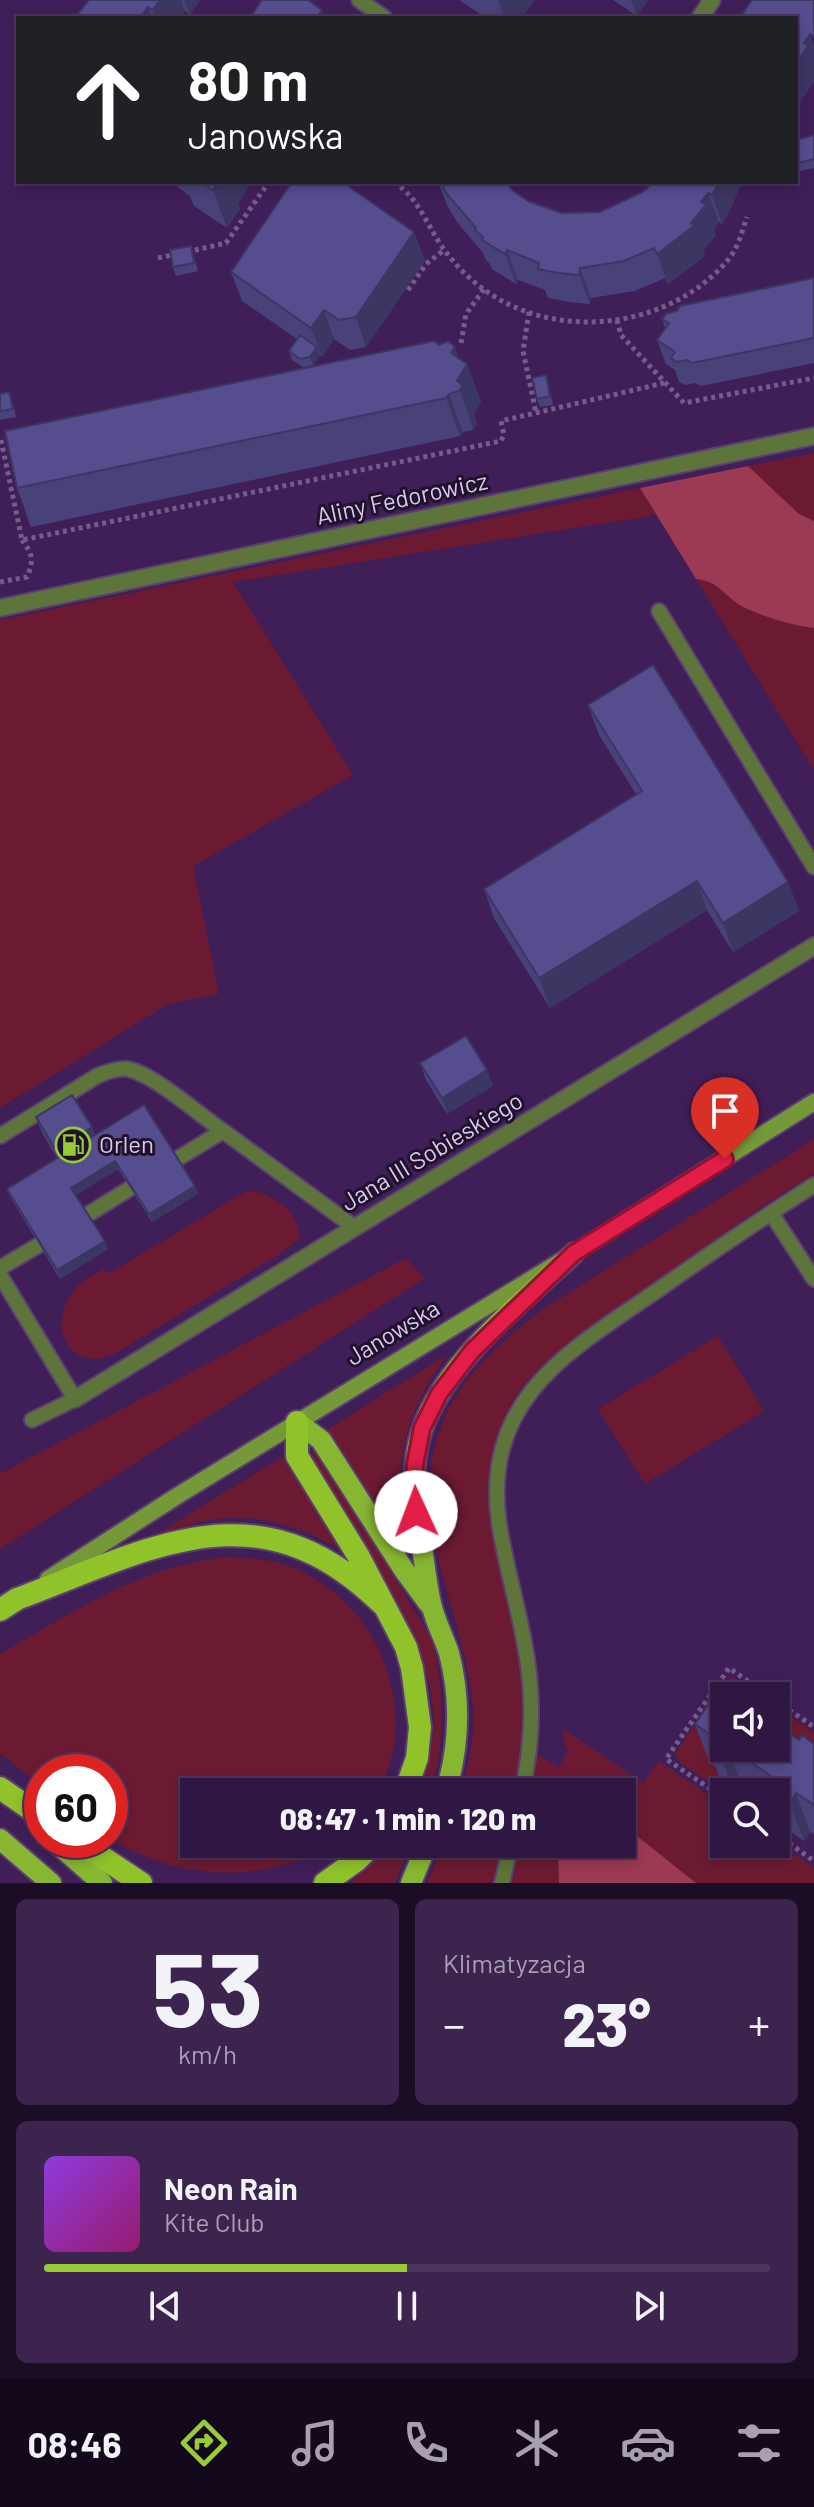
<!DOCTYPE html>
<html lang="pl">
<meta charset="utf-8">
<style>
body{margin:0;font-family:Barlow,sans-serif;background:#3c244e;color:#f1f3f6;height:100vh;display:flex;flex-direction:column;font-size:30px;white-space:nowrap}
*{box-sizing:border-box;margin:0}
p{font-size:26px;color:#a89fb2}
.icon{flex:none;width:44px;height:44px;fill:none;stroke:currentColor;stroke-width:2;stroke-linecap:round;stroke-linejoin:round}
.map{position:relative;height:1883px;overflow:hidden}
.drawer{display:flex;flex-direction:column;gap:16px;padding:16px;background:#1a0d25;flex:1}
.drawer>*{flex:none}
.hud{position:absolute;left:16px;top:16px;width:782px;height:168px;border-radius:0px;box-shadow:0 4px 12px #0003,0 0 0 2px #4b365c;background:#202124;color:#fff;overflow:hidden}
.fabs{position:absolute;left:710px;top:1682px;display:grid;gap:16px}
.fabs a{display:grid;place-items:center;width:80px;height:80px;border-radius:0px;background:#301743;box-shadow:0 4px 12px #0003,0 0 0 2px #4b365c;font-size:40px}
.speed{position:absolute;left:24px;top:1754px;display:flex;gap:16px;font-size:40px;font-weight:700;text-align:center}
.speed>*{display:grid;place-content:center;width:104px;height:104px;border-radius:50%;background:#301743;box-shadow:0 4px 12px #0003,0 0 0 2px #4b365c;line-height:1}
.speed .limit{border:12px solid #d22;background:#fff;color:#111}
.pin{position:absolute;display:grid;place-items:center;width:68px;height:68px;color:#fff;margin:-82px -34px;border-radius:50% 50% 50% 0;rotate:-45deg;box-shadow:0 0 8px #0007}
.pin .icon{rotate:45deg}
.me{position:absolute;width:88px;margin:-44px;rotate:358deg;stroke-linejoin:round;filter:drop-shadow(0 0 6px #0008)}
.turn{display:flex;align-items:center;gap:28px;height:168px;padding:0 40px;font-size:36px}
.turn .icon{width:104px;height:104px;stroke-width:2.5}
.turn b{display:block;font-size:56px;line-height:68px}
.big{font-size:60px;font-weight:800;line-height:1.1}
.drawer .tile{flex:1;display:flex;flex-direction:column;justify-content:center;gap:12px;min-width:0;padding:0 28px;border-radius:12px;background:#3c244e}
.drawer .dial{align-items:center;gap:0}
.dial b{font-size:104px;line-height:1}
.song{display:flex;align-items:center;gap:24px}
.cover{width:96px;height:96px;border-radius:12px;background:linear-gradient(135deg,hsl(270 70% 55%),hsl(320 70% 35%))}
.played{height:8px;border-radius:4px;background:linear-gradient(90deg,#98cb37 50%,#4b365c 50%)}
.keys{display:flex;justify-content:space-around;direction:ltr}
.heat{display:flex;justify-content:space-between;align-items:center;font-size:44px;direction:ltr}
.drawer .tiles{flex:1;display:grid;gap:16px;grid-template-columns:1fr 1fr}
.tile:last-child{grid-column:span 2}
.trip{position:absolute;left:180px;top:1778px;width:456px;height:80px;border-radius:0px;background:#301743;box-shadow:0 4px 12px #0003,0 0 0 2px #4b365c;font-weight:800;line-height:80px;text-align:center}
.dock{display:flex;height:128px;justify-content:space-around;align-items:center;background:#13091b;color:#a89fb2}
.dock .icon{width:56px;height:56px}
.dock .current{color:#98cb37}
.dock b{font-size:36px;color:#f1f3f6}
.map>svg:first-child{display:block}
.green{fill:#6c1a32}
.forest{fill:#9c3953}
.lines{fill:none;stroke-linecap:round;stroke-linejoin:round}
.service-casing{stroke:#5c3e73;stroke-width:18}
.minor-casing{stroke:#5c3e73;stroke-width:20}
.secondary-casing{stroke:#5c3e73;stroke-width:20}
.primary-casing{stroke:#5c3e73;stroke-width:24}
.trunk-casing{stroke:#5c3e73;stroke-width:26}
.path{stroke:#765b8d;stroke-width:5;stroke-dasharray:4 4;stroke-linecap:butt}
.service{stroke:#5d753b;stroke-width:14}
.minor{stroke:#5d753b;stroke-width:16}
.secondary{stroke:#759938;stroke-width:16}
.primary{stroke:#87b631;stroke-width:20}
.trunk{stroke:#90c22a;stroke-width:22}
.wall{fill:#49427a}
.shaded-wall{fill:#3c3663}
.building{fill:#554d8e;stroke:#3c3663;stroke-width:2}
.route-casing{stroke:#92132f;stroke-width:20}
.route{stroke:#e11d48;stroke-width:14}
.labels{text-anchor:middle;stroke-width:6;stroke-linejoin:round;paint-order:stroke}
.street-label{font-size:24px;fill:#dac9ec;stroke:#20122c}
.poi-label{font-size:24px;fill:#dac9ec;stroke:#20122c;text-anchor:start}
</style>
<div class="map">
<svg width="814" height="1883" viewBox="0 0 814 1883">
<rect width="100%" height="100%" fill="#401f59"/>
<path class="green" d="M814,453V521L799,514L748,466Z
M640,488L656,515L233,582L353,775L193,866L219,994L168,1004L0,1108V620Z
M696,579C720,581 725,598 745,608C767,618 790,625 814,628V770Z
M814,1139V1174L763,1206L548,1360C456,1441 498,1534 517,1634C526,1685 526,1741 515,1792H461C466,1771 473,1748 473,1726C475,1691 464,1657 456,1623C448,1592 437,1560 432,1528C418,1423 465,1368 545,1308Z
M254,1191C276,1196 301,1214 299,1238L283,1252L111,1356C105,1357 98,1359 92,1359C54,1353 56,1310 76,1287C83,1280 94,1275 103,1269L110,1273L245,1192Z
M406,1258L425,1278L0,1549V1474Z
M718,1336L764,1411L645,1484L598,1409Z
M448,1354C396,1424 394,1473 409,1556L328,1429Z
M317,1450L433,1641C445,1693 445,1741 431,1792H418C457,1704 415,1630 370,1555C350,1522 330,1488 309,1454Z
M282,1457L342,1550C309,1531 266,1515 227,1518C204,1520 181,1527 159,1533Z
M229,1557C256,1558 283,1561 307,1574C383,1615 420,1714 378,1792H194V1844H338C263,1883 185,1883 110,1839V1772H42V1787L0,1753V1654C72,1613 144,1564 229,1557Z
M732,1677L761,1696H724L709,1762L729,1776L720,1789L681,1763L675,1754L724,1681Z
M776,1706L814,1733V1776L776,1747Z
M563,1729L643,1783L659,1761L724,1806V1844H776V1841L814,1868V1883H508L517,1844H622V1792H528L537,1755L559,1767L568,1750L564,1743Z
M391,1844H411L395,1883H351Z
M443,1844H503L494,1883H427Z"/>
<path class="forest" d="M748,466L799,514L814,521V628C790,625 767,618 745,608C725,598 720,581 696,579L640,488Z
M622,1824L696,1883H559L558,1844H622Z"/>
<g class="lines">
<g class="service-casing">
<path id="service" d="M359,0L385,18
M659,611L814,867
M0,1136L97,1076C106,1072 116,1068 127,1069C151,1072 201,1116 223,1131
M177,1159L223,1131L354,1227
M771,1213L814,1279
M87,1215L129,1189
M0,1268L39,1245
M0,1275L75,1399L32,1420
M522,1792C533,1743 534,1690 524,1641C517,1602 505,1563 499,1523C482,1398 569,1351 658,1290C709,1254 761,1219 814,1185
M502,1883L511,1844"/>
</g>
<g class="minor-casing">
<path id="minor" d="M700,18L712,0
M0,608L814,436
M75,1399L814,946"/>
</g>
<g class="secondary-casing">
<path id="secondary" d="M48,1579L177,1496L574,1253L814,1102"/>
</g>
<g class="primary-casing">
<path id="primary" d="M297,1422L321,1440L404,1570L429,1604
M446,1792C459,1747 461,1699 449,1653C444,1638 436,1623 432,1607C427,1588 425,1567 422,1547C416,1513 411,1479 418,1444C434,1370 521,1303 574,1253
M0,1839L51,1883
M53,1840L102,1883
M411,1883L427,1844"/>
</g>
<g class="trunk-casing">
<path id="trunk" d="M297,1422V1456L359,1557L406,1647L412,1668L420,1727L417,1758L405,1792
M0,1610L17,1599C153,1548 259,1483 382,1604
M0,1788L42,1817
M76,1840L141,1883
M325,1883L357,1860L373,1844"/>
</g>
<path class="path" d="M394,182C418,198 425,221 441,245C451,260 464,274 478,285C550,343 667,331 727,261C738,249 742,231 747,217
M187,252L226,243L269,182
M158,258L177,254
M408,290L426,264L444,250
M529,312L523,351L536,413
M617,320L621,335L684,403L814,378
M461,343L466,314L484,289
M1,440L22,540L501,441L504,435L501,421L664,383
M0,582L27,577C34,560 33,555 22,540
M776,1701L814,1727
M724,1798L666,1759L729,1668L769,1696
M776,1834L814,1861"/>
<use href="#service" class="service"/>
<use href="#minor" class="minor"/>
<use href="#secondary" class="secondary"/>
<use href="#primary" class="primary"/>
<use href="#trunk" class="trunk"/>
</g>
<path class="wall" d="M89,0H200L190,15L185,11L180,18H75Z
M459,0H534L522,18H486Z
M613,0H648L637,16Z
M814,135V168L800,171L796,157Z
M174,182H252L238,203L240,209L227,228L194,206L190,196L175,185Z
M438,182H506L512,190L530,202L562,213L600,212L742,182L730,210L722,224L719,222L714,229L716,235L703,250L705,256L668,284L665,278L635,291L591,298L590,304L570,302L548,298L545,290L518,280L516,284L492,269L490,264L486,260L483,253L457,222L447,205Z
M414,232L425,261L366,347L350,350L334,339L322,357L320,355L313,365L303,367L292,360L289,351L297,339L242,301L231,272Z
M191,246L198,271L176,276L173,267Z
M814,278V363L701,386L695,383L685,385L679,382L675,370L666,364L657,340L665,328L662,319Z
M459,358L467,364L481,402L474,414L477,423L473,430L463,432L460,436L31,527L17,488Z
M546,375L553,405L540,407L537,399Z
M0,394L12,400L16,417L0,420Z
M588,705L788,882L799,911L733,952L707,910L550,1008L494,918L484,889L636,794L599,735Z
M420,1063L487,1070L493,1086L447,1114L426,1080Z
M36,1117L92,1127L95,1135L195,1186L198,1194L152,1222L118,1169L76,1195L108,1249L60,1279L10,1197L7,1189L57,1158L42,1133Z
M721,1686L724,1748H776L799,1740L814,1744V1834L810,1832L804,1841L791,1832L785,1814L776,1808V1792H752L742,1785L736,1792H732L722,1786L716,1767L709,1762L695,1724Z"/>
<path class="shaded-wall" d="M160,0H181L185,11L180,18H156L153,10Z
M184,0H200L190,15Z
M498,0H534L522,18H504Z
M631,0H648L637,16Z
M148,7L152,18H140Z
M810,34L814,45V82L796,108V63L804,43Z
M218,182H252L238,203L240,209L227,228L213,190Z
M719,182H742L730,210L722,224L712,195Z
M708,193L719,222L714,229L716,235L703,250L705,256L668,284L657,254L691,223L701,202Z
M414,232L425,261L366,347L356,317Z
M507,250L518,280L516,284L505,254Z
M580,268L591,298L590,304L579,275Z
M324,310L334,339L322,357L311,328Z
M317,347L320,356L313,365L310,357Z
M455,347L463,370L467,364L481,402L474,414L477,423L473,430L457,381L451,353Z
M449,394L463,432L460,436L446,398Z
M697,881L707,910L550,1008L539,978Z
M788,882L799,911L733,952L723,923Z
M487,1070L493,1086L447,1114L442,1098Z
M92,1127L97,1143L61,1165L55,1149Z
M115,1161L118,1169L74,1196L71,1188Z
M195,1186L198,1194L152,1222L149,1214Z
M105,1241L108,1249L60,1279L57,1270Z
M726,1748H728L742,1785L736,1792H734L721,1756Z
M796,1793L810,1832L804,1841L790,1803Z"/>
<path class="building" d="M89,0H160L153,10L148,7L140,18H75Z
M262,0H308L322,10L319,15L324,18H250Z
M752,0H814V37L810,34L804,43L808,46L796,63V18H740Z
M814,135V159L797,163L796,157V140Z
M201,182H218L213,190Z
M292,182H342L414,232L356,317L339,320L324,310L311,328L231,272Z
M440,182H506L512,190L530,202L562,213L600,212L643,192L653,182H719L712,195L708,193L701,202L706,205L691,223L694,226L657,254L654,248L624,261L580,268L579,275L559,273L538,269L539,263L507,250L505,254L482,240L483,237L475,230L476,228L446,193Z
M191,246L194,263L173,267L170,250Z
M814,278V338L692,363L687,360L676,362L671,358L675,352L657,340L669,323L662,319L666,314L677,311L680,306Z
M300,335L317,347L310,357L300,359L289,351Z
M434,341L439,345L448,341L455,347L451,353L467,364L457,381L463,385L459,391L449,394L446,398L17,488L5,431Z
M546,375L550,396L537,399L532,378Z
M9,392L13,409L0,411V394Z
M653,665L788,882L723,923L697,881L539,978L484,889L642,791L588,705Z
M466,1036L487,1070L442,1098L420,1063Z
M72,1095L92,1127L55,1149L36,1117Z
M144,1105L195,1186L149,1214L115,1161L71,1188L105,1241L57,1270L7,1189Z
M721,1686L734,1695L737,1691L744,1696H724V1748H726L721,1756L709,1747L715,1738L695,1724Z
M776,1724L799,1740L802,1735L814,1744V1805L796,1793L790,1803L777,1794L784,1785L730,1748H776Z"/>
<g class="lines">
<g class="route-casing">
<path id="route" d="M416,1512L414,1489L415,1464L422,1428L439,1394L472,1351L574,1253L725,1159"/>
</g>
<use href="#route" class="route"/>
</g>
<defs>
<g id="fuel-ring" transform="scale(1.8)"><circle r="9.5" fill="#20122c" stroke="#98cb37" stroke-width="1.5"/><path d="M-5.5-6h7V0h2V4h1.3V-2.5L3-4.5l.8-.8L6-3V5H2.5V1h-1V6h-7ZM-4.2-4.7v3.2H.2V-4.7Z" fill="#98cb37"/></g>
</defs>
<g fill-rule="evenodd">
<use href="#fuel-ring" x="73" y="1145"/>
</g>
<g class="labels">
<g class="street-label">
<text transform="translate(402 499) rotate(-12)" y="8">Aliny Fedorowicz</text>
<text transform="translate(432 1152) rotate(-31)" y="8">Jana III Sobieskiego</text>
<text transform="translate(393 1333) rotate(-31)" y="8">Janowska</text>
</g>
<g class="poi-label">
<text x="99" y="1153">Orlen</text>
</g>
</g>
</svg>
<div class="fabs">
<a><svg class="icon" aria-label="sound" viewBox="0 0 24 24"><path d="M4 9h4l5-4v14l-5-4H4zM17 9q2 3 0 6"/></svg></a>
<a><svg class="icon" aria-label="search" viewBox="0 0 24 24"><circle cx="10" cy="10" r="6"/><path d="M15 15l6 6"/></svg></a>
</div>
<div class="speed"><div class="limit">60</div></div>
<div class="pin" style="left:725px;top:1159px;background:#d93025"><svg class="icon" aria-label="arrive" viewBox="0 0 24 24"><path d="M6 21V4h12l-3 4 3 4H6"/></svg></div>
<svg class="me" style="left:416px;top:1512px" viewBox="-20 -20 40 40"><circle r="19" fill="#fff"/><path d="M0-13L10 11 0 6-10 11z" fill="#e11d48"/></svg>
<div class="trip">08:47 · 1 min · 120 m</div>
<div class="hud">
<div class="turn"><svg class="icon" aria-label="ahead" viewBox="0 0 24 24"><path d="M12 20V5M6 11l6-6 6 6"/></svg><div><b>80 m</b>Janowska</div></div>
</div>
</div>
<section class="drawer">
<div class="tiles">
<div class="tile dial"><b>53</b><p>km/h</p></div>
<div class="tile"><p>Klimatyzacja</p>
<div class="heat"><a>−</a><b class="big">23°</b><a>+</a></div>
</div>
<div class="tile">
<div class="song"><i class="cover"></i><div><b>Neon Rain</b><p>Kite Club</p></div></div>
<div class="played"></div>
<div class="keys"><svg class="icon" aria-label="previous" viewBox="0 0 24 24"><path d="M18 5L8 12l10 7zM5 5v14"/></svg><svg class="icon" aria-label="pause" viewBox="0 0 24 24"><path d="M8 5v14M16 5v14"/></svg><svg class="icon" aria-label="next" viewBox="0 0 24 24"><path d="M6 5l10 7-10 7zM19 5v14"/></svg></div>
</div>
</div>
</section>
<nav class="dock">
<b>08:46</b>
<svg class="icon current" aria-label="directions" viewBox="0 0 24 24"><path d="M12 3l9 9-9 9-9-9zM9 14v-3h6M13 9l2 2-2 2"/></svg>
<svg class="icon" aria-label="music" viewBox="0 0 24 24"><path d="M9 18V5l10-2v13"/><circle cx="6" cy="18" r="3"/><circle cx="16" cy="16" r="3"/></svg>
<svg class="icon" aria-label="phone" viewBox="0 0 24 24"><path d="M5 4h4l2 5-3 2q2 4 5 5l2-3 5 2v4C11 20 4 13 5 4z"/></svg>
<svg class="icon" aria-label="climate" viewBox="0 0 24 24"><path d="M12 3v18M4 7l16 10M4 17L20 7"/></svg>
<svg class="icon" aria-label="car" viewBox="0 0 24 24"><path d="M5 17H2v-5l4-1 3-4h7l3 4 3 1v5h-3M9 17h6M6 11h13"/><circle cx="7" cy="17" r="2"/><circle cx="17" cy="17" r="2"/></svg>
<svg class="icon" aria-label="filters" viewBox="0 0 24 24"><path d="M4 7h16M4 17h16"/><circle cx="9" cy="7" r="2"/><circle cx="15" cy="17" r="2"/></svg>
</nav>
